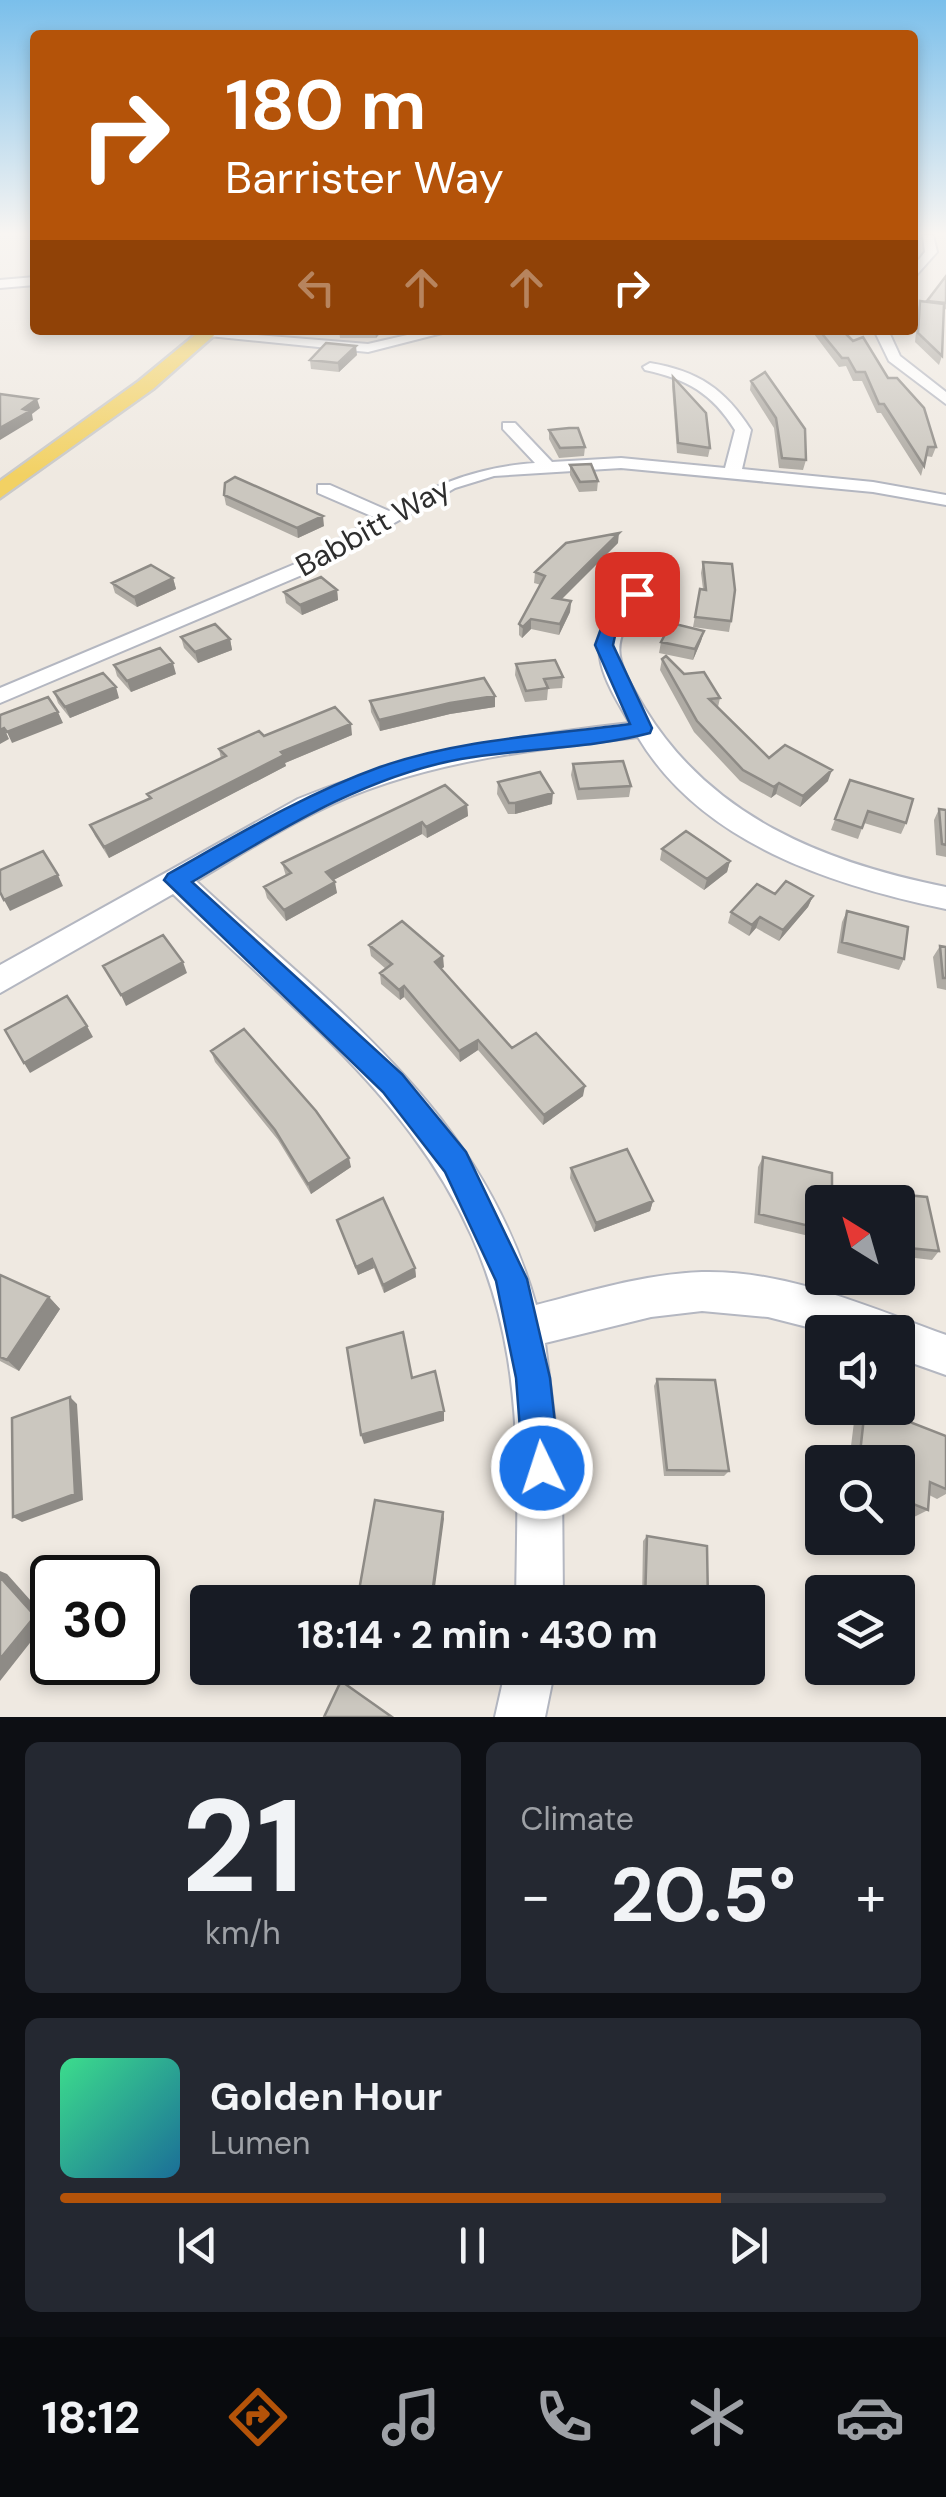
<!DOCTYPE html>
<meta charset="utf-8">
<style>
body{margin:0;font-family:"DM Sans",sans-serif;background:#242831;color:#f1f3f6;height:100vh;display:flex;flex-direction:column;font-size:38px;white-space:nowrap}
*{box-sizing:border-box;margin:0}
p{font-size:32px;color:#9ea1a6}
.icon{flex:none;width:55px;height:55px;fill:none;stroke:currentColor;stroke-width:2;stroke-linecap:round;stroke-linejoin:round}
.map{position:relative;height:1717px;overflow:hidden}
.sheet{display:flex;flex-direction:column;gap:25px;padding:25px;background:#0d0f14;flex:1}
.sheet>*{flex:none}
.top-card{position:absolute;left:30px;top:30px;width:888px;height:305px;border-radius:10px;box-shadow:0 5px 15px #0003;background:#b45309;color:#fff;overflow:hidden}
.needle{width:65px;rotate:323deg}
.buttons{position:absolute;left:805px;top:1185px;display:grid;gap:20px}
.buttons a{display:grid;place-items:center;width:110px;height:110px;border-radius:10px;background:#171b24;box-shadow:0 5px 15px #0003;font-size:50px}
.speed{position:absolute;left:30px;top:1555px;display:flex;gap:20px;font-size:50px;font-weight:700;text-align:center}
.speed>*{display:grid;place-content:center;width:130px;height:130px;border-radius:50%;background:#171b24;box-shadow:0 5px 15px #0003;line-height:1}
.speed .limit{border:5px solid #111;border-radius:15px;background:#fff;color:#111}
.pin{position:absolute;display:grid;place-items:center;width:85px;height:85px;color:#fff;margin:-42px;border-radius:20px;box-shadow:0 5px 15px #0006}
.me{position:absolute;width:110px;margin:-55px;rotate:356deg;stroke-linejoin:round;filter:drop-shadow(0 0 8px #0008)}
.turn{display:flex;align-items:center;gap:35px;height:210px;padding:0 30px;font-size:45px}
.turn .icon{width:130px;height:130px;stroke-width:2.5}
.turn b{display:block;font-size:70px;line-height:85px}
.lanes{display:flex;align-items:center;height:95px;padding:0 30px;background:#0003;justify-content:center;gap:50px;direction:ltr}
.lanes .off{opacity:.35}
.big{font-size:75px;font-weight:700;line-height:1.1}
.sheet .tile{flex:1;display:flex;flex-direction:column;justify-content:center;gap:15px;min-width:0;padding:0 35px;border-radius:15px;background:#242831}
.sheet .dial{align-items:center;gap:0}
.dial b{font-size:130px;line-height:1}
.song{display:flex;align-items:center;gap:30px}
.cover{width:120px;height:120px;border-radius:15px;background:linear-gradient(135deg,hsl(150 70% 55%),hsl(200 70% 35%))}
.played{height:10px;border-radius:5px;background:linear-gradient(90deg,#b45309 80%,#363941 80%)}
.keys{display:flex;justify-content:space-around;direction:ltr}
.heat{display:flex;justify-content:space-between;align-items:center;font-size:55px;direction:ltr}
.sheet .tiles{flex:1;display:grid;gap:25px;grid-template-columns:1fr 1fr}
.tile:last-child{grid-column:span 2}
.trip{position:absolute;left:190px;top:1585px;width:575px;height:100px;border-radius:10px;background:#171b24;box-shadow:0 5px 15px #0003;font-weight:700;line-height:100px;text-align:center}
.menu{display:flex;height:160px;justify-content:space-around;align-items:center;background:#090b0e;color:#9ea1a6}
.menu .icon{width:70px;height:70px}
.menu .active{color:#b45309}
.menu b{font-size:45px;color:#f1f3f6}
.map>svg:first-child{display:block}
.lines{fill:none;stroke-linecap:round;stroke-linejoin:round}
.minor-casing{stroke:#b4b7c1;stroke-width:4}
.major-casing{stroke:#c9c9c9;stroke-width:5}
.minor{fill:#fff;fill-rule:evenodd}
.major{fill:#f2d163;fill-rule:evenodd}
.wall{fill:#afaba4}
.shaded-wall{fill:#8e8b86}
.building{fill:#cbc7bf;stroke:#8e8b86;stroke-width:2.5}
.route{fill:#1a73e8;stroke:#114b97;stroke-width:2.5}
.labels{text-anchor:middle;stroke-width:8;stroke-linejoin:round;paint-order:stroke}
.far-street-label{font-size:30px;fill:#2e2e2e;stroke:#fff}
</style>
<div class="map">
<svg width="946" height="1717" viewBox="0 0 946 1717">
<rect width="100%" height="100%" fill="#efe9e1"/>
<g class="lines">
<g class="minor-casing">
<path id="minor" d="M923,235H933L937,252L912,280V268L925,252Z
M35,277V285L0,288V280Z
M429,330H454L368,352L199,335L206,331L368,344Z
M874,330H888L900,356L946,392V404L889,361Z
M650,363C698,371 725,389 751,430L742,469L873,482L946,495V505L873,492L621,468L494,476L455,488L309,572L0,703V688L295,564L376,518L318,493V485H330L389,511C438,483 479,467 535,463L503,429V423H515L552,462L621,458L725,468L735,430C712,393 687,379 645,370L643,367Z
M637,588L647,594C609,645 612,654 645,709C712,818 826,863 946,887V909C832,885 702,844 638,737C530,750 415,762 316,812C275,832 235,858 196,881C337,1012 481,1110 536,1305C590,1291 645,1274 702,1272C787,1270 868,1307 946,1335V1375L898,1358V1332H827L768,1317L702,1311L651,1317L545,1343L562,1480L563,1602H516C517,1521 521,1440 508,1359C473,1142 322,1038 173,894L0,993V965L298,799C406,755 515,736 630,723C607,684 583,648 614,608C621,599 626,591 637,588Z
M506,1668H555L545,1717H495Z"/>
</g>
<g class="major-casing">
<path id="major" d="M201,330H220L153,389L0,498V481L139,381Z"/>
</g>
<use href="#minor" class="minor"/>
<use href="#major" class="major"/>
</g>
<path class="wall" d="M946,276V309L944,310L942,356L939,365L915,342L918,310L920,301L927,302Z
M339,330H383L376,338H340Z
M725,330H777L776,334Z
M811,330H842L888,378L936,447L932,457L926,456L921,476L881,413H877L862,381H853L846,366L839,367Z
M357,355L339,372L311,369L310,360Z
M673,377L710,448L708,457L677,453L672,386Z
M751,381L806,460L803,470L779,468L774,428L750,390Z
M549,430L585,447L584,456L559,458L549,439Z
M570,465L598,481L597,491L579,492L570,475Z
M224,495L324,526L298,538L226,505Z
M618,543L561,599L571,601L570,612L559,635L531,629L522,638L519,635V624L541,585L534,583L535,572Z
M703,562L731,621L729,632L693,627L700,589H703L701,573Z
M173,578L176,589L137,607L115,593L112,583Z
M337,590L338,600L302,615L286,603L284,592Z
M704,631L701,641L693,660L659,653L661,642Z
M181,637L230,639L232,650L198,663L184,648Z
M662,659L720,698L718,707L769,758L828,781L800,807L776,794L771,798L740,781L694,732L660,670Z
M516,664L563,677L562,688L548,689L547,700L525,702L515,675Z
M114,665L176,674L131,692L117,676Z
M54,692L119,698L70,718L58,703Z
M370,701L495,707L450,714L380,731L371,712Z
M352,735L285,763L286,766L109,858L95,836L90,825L149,799L147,794L221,759L219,749L264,736Z
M573,764L631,786L629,797L577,800L571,775Z
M850,780L906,823L901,834L864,823L858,839L831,830Z
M498,782L552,804L515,814H508L497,794Z
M467,805L468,816L427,838L422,834L333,880L337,893L286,921L267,898L264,887L286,876L282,863Z
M939,809L946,810V857L936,855L934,820Z
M662,849L730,861L727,872L704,890L660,860Z
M775,894L813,896L808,907L779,941L756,928L749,936L728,923L731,912Z
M847,911L904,959L899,970L837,953L842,922Z
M369,945L444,967L441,969L512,1048L583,1096L543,1125L478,1050L460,1062L404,997L400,1000L381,984L380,973L386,969L371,956Z
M940,946L946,947V990L937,988L933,957Z
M211,1051L351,1167L311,1194L278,1140L215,1062Z
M763,1157L832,1173V1188L927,1197L939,1251L932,1260L898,1256V1202H822V1239L754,1223L758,1167Z
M571,1168L653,1201L650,1211L594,1232L570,1178Z
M337,1220L415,1268L416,1277L384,1293L374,1268L358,1275Z
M0,1275L49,1297L60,1309L19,1371L0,1361Z
M657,1379L729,1471L724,1476H664L654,1386Z
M862,1408H874L946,1436V1494L937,1499L929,1495L928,1510L914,1517L898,1510V1462H849L855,1414Z
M647,1536L708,1602H642L643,1541Z"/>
<path class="shaded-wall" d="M375,330H383L376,338Z
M356,346L357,355L339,372L338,363Z
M37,399L40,408L32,414L33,420L0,440V428Z
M323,516L324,526L298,538L297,528Z
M619,533L618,543L552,609L553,598Z
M173,578L176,589L137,607L134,597Z
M337,590L338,600L302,615L300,605Z
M571,601L570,612L559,635L560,624Z
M531,619V629L522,638L523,627Z
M704,631L701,641L693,660L695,649Z
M230,639L232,650L198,663L195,652Z
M173,663L176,674L131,692L127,681Z
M116,687L119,698L70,718L65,707Z
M495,696V707L450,714L380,731L379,720L450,703Z
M58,712L63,723L12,743L7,732Z
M351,724L352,735L285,763L286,766L109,858L104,847L281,752Z
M4,728L9,739L0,744V730Z
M832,770L828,781L800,807L803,796Z
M779,783L776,794L771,798L774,787Z
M553,793L552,804L515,814V803Z
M467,805L468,816L427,838L426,827Z
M422,822V834L328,883L326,872Z
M730,861L727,872L704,890L707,879Z
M58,875L63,886L10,911L4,900Z
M335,882L337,893L286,921L284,910Z
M813,896L808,907L779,941L783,930Z
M760,917L756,928L749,936L752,925Z
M443,956L444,967L435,973V962Z
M183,962L187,973L126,1006L121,995Z
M404,986V997L400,1000L399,990Z
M87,1026L93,1037L30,1073L24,1063Z
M478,1040V1050L460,1062L459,1051Z
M585,1086L583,1096L543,1125L544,1115Z
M349,1158L351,1167L311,1194L308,1184Z
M653,1201L650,1211L594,1232L596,1223Z
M372,1259L374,1268L358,1275L356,1267Z
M415,1268L416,1277L384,1293L383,1285Z
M49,1297L60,1309L19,1371L7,1360Z
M70,1397L77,1404L83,1500L22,1522L13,1517Z
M444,1411V1421L364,1444L361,1435Z
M443,1512L444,1519L433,1602H431Z
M0,1571L7,1574L48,1620L0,1681Z"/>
<path class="building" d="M946,276V303L927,301Z
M920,301L944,304L942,356L918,333Z
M819,330H842L853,341L863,337L888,378H897L924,408L936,447H928L924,466L884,404H879L865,372H856L848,358H842Z
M326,343L356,346L338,363L310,360Z
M765,372L805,429L806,460L782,458L776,418L751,381Z
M673,377L706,413L710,448L678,443Z
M0,394L37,399L23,409L30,411L0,428Z
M569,428H578L585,447L560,448L549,430Z
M591,464L598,481L580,482L570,465Z
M235,477L323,516L297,528L224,495L225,483Z
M619,533L553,598L571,601L560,624L531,619L523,627L519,624L545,576L535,572L566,543Z
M703,562L732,564L735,590L731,621L695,617L700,589L706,590Z
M151,565L173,578L134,597L112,583Z
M321,577L337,590L300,605L284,592Z
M671,623L704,631L695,649L661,642Z
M215,624L230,639L195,652L181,637Z
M160,648L173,663L127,681L114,665Z
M666,656L684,674L704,672L720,698L709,699L769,758L785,745L832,770L803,796L779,783L774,787L743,770L697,721L662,659Z
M555,660L563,677L544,679L548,688L526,691L516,664Z
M103,673L116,687L65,707L54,692Z
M484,678L495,696L450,703L379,720L370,701Z
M48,697L58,712L7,732L4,728L0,730V715Z
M335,707L351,724L281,752L284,755L104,847L90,825L151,798L147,794L226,756L219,749L259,731L264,736Z
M623,761L631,786L579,789L573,764Z
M540,772L553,793L515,803H509L498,782Z
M850,780L913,799L906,823L868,811L862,828L835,819Z
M445,785L467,805L426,827L422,822L326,872L335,882L284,910L264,887L291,873L282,863Z
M939,809L946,810V845L942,844Z
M686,831L730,861L707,879L662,849Z
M43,851L58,875L4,900L0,892V870Z
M786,881L813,896L783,930L760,917L752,925L731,912L757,884L775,894Z
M847,911L908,927L904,959L842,942Z
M402,921L443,956L435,962L512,1048L536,1033L585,1086L544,1115L478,1040L459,1051L404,986L399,990L380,973L392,964L369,945Z
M163,935L183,962L121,995L103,966Z
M940,946L946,947V978H943Z
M67,996L87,1026L24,1063L5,1030Z
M244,1029L316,1111L349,1158L308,1184L275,1130L211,1051Z
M627,1149L653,1201L596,1223L571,1168Z
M763,1157L832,1173V1188L927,1197L939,1251L898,1247V1202H822V1229L759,1214Z
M383,1198L415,1268L383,1285L372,1259L356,1267L337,1220Z
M0,1275L49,1297L7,1360L0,1357Z
M403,1332L412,1378L435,1371L444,1411L361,1435L347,1348Z
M657,1379L715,1380L729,1471L667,1470Z
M70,1397L75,1494L13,1517L12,1418Z
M865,1408H874L946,1436V1489L930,1482L928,1510L898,1498V1462H859Z
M375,1500L443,1512L431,1602H357Z
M647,1536L707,1546L708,1602H645Z
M0,1577L35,1616L0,1659Z
M341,1681L392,1717H324Z"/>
<linearGradient id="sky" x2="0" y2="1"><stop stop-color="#7abfeb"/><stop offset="0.49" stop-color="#f8f5f2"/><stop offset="1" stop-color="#f8f5f2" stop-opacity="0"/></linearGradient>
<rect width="946" height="476" fill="url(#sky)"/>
<path class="route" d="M637,588L646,594L617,627L613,645L652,728L650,733C589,749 523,748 461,759C362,777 277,832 192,882L402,1074L466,1152L527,1279L550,1378L560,1468L554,1480L542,1486L529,1480L523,1468L516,1378L496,1281L445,1172L383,1092L164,880L168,874C237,835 305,794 380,767C460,739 548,735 630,724L595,645L603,623Z"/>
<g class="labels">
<g class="far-street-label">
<text transform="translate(373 527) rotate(-29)" y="10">Babbitt Way</text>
</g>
</g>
</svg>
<div class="buttons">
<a><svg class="needle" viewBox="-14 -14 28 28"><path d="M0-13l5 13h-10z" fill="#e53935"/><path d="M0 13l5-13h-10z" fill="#9ea1a6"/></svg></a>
<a><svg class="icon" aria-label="sound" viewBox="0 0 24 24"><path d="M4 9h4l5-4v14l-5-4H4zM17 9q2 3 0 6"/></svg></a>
<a><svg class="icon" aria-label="search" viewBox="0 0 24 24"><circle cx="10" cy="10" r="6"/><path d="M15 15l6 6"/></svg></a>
<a><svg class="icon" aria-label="layers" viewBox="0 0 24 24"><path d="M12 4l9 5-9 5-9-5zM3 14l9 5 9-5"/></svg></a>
</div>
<div class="speed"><div class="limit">30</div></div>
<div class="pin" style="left:637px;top:594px;background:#d93025"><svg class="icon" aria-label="arrive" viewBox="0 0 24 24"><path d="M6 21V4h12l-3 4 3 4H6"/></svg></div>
<svg class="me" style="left:542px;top:1468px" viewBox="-20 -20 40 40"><circle r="17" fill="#1a73e8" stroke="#fff" stroke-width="3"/><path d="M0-11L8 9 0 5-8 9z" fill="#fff"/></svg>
<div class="trip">18:14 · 2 min · 430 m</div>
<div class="top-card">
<div class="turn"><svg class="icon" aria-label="right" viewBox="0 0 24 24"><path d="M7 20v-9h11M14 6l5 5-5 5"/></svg><div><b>180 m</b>Barrister Way</div></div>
<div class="lanes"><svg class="icon off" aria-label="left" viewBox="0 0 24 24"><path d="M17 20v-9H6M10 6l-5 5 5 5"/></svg><svg class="icon off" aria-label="ahead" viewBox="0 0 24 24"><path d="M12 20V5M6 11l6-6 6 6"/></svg><svg class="icon off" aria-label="ahead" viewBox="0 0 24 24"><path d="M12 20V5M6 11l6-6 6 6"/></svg><svg class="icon" aria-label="right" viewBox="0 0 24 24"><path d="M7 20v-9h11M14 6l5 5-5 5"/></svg></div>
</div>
</div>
<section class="sheet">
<div class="tiles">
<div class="tile dial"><b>21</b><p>km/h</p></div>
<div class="tile"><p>Climate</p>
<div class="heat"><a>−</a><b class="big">20.5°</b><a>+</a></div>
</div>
<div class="tile">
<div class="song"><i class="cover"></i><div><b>Golden Hour</b><p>Lumen</p></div></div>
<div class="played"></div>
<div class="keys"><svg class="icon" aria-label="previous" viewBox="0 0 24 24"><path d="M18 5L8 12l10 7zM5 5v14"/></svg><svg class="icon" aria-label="pause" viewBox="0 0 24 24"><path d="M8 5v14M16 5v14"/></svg><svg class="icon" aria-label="next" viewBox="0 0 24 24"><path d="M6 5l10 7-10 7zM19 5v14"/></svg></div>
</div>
</div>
</section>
<nav class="menu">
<b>18:12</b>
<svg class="icon active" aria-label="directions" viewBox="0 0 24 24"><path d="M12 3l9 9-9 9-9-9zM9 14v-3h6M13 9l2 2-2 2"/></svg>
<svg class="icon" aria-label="music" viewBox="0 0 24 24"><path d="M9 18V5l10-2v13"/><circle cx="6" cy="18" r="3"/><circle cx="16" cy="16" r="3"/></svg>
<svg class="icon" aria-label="phone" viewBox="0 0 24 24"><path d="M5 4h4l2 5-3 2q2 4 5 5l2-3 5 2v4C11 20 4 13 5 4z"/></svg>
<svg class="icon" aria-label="climate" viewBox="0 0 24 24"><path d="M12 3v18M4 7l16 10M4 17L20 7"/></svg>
<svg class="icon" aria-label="car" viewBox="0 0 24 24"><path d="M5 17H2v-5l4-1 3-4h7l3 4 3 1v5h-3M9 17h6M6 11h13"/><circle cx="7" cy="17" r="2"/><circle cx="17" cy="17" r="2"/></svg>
</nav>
